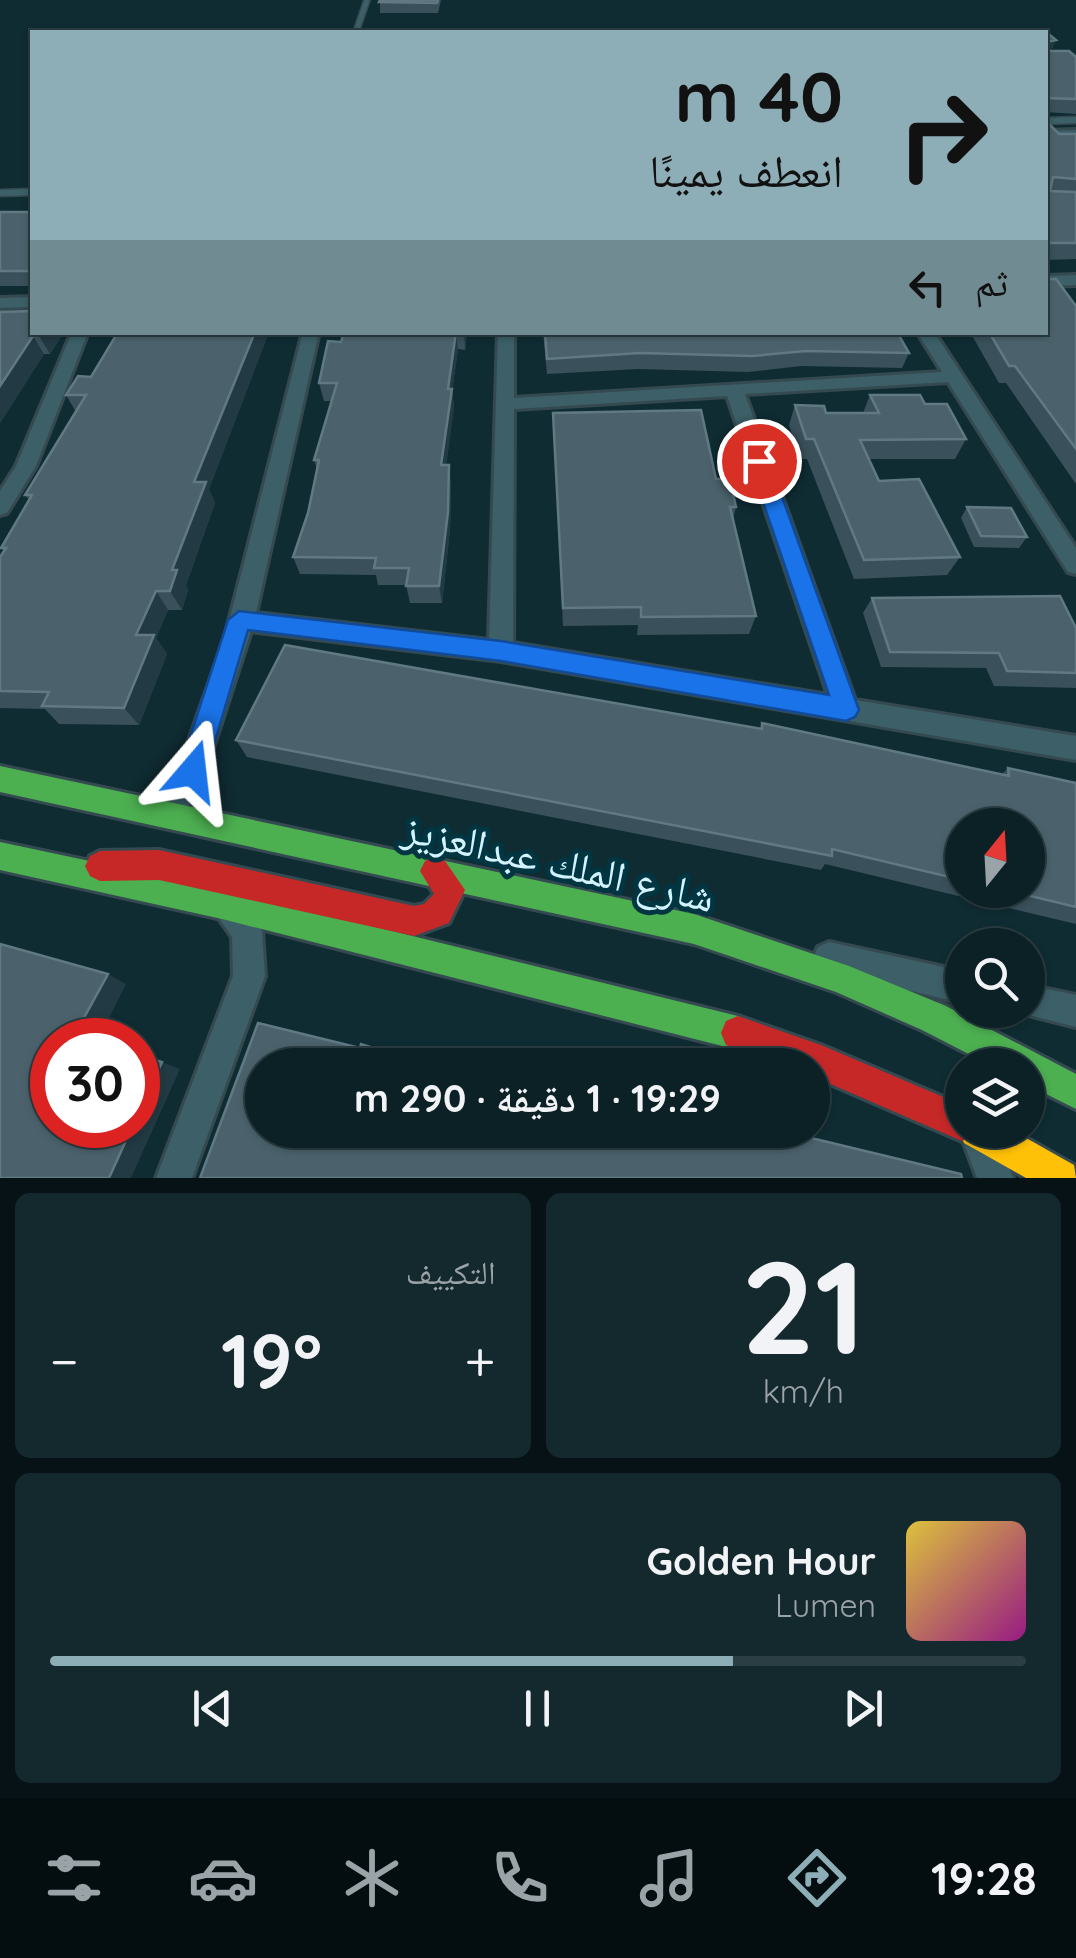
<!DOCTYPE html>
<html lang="ar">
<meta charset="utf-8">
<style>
body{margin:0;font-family:Quicksand,"Noto Naskh Arabic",sans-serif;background:#14292e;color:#f1f3f6;direction:rtl;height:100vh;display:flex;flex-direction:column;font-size:38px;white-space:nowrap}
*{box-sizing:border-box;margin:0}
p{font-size:32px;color:#9aa3a7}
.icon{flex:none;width:55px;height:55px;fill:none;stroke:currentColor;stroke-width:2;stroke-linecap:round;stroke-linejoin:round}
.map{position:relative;height:1178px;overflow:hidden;direction:ltr}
.drawer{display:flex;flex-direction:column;gap:15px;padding:15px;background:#061215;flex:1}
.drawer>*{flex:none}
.guide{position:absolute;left:30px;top:30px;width:1018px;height:305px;border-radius:0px;box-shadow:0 2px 8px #0004,0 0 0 2px #2b3e43;direction:rtl;background:#8eaeb7;color:#111;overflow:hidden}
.needle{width:65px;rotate:18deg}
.controls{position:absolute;left:945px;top:808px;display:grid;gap:20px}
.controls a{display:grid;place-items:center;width:100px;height:100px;border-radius:50%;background:#0b2126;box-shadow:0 2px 8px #0004,0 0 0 2px #2b3e43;font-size:50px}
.speed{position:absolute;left:30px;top:1018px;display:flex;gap:20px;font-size:50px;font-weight:700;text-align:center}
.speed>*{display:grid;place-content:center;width:130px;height:130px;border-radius:50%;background:#0b2126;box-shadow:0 2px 8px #0004,0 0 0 2px #2b3e43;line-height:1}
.speed .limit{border:15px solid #d22;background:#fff;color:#111}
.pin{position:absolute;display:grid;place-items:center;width:85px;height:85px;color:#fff;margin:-42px;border:5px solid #fff;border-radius:50%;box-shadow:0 2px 10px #0007}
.me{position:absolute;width:110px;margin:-55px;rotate:17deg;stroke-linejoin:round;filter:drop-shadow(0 0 8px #0008)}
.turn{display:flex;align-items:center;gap:35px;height:210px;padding:0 40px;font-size:45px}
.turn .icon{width:130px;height:130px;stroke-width:2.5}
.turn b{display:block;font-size:70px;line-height:85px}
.then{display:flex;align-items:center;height:95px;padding:0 40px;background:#0003;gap:20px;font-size:38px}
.big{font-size:75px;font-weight:700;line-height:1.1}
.drawer .widget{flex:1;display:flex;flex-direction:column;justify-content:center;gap:15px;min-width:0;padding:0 35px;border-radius:15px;background:#14292e}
.drawer .dial{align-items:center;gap:0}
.dial b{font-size:130px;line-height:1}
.song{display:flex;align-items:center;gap:30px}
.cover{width:120px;height:120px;border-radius:15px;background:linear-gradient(135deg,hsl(50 70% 55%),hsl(310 70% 35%))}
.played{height:10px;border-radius:5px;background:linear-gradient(90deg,#8eaeb7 70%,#2b3e43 70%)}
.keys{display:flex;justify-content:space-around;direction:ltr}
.heat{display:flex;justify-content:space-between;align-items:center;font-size:55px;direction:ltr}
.drawer .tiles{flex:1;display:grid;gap:15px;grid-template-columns:1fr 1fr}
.widget:last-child{grid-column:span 2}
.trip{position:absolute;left:245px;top:1048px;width:585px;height:100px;border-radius:50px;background:#0b2126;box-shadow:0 2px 8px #0004,0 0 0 2px #2b3e43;font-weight:700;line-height:100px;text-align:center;direction:rtl}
.tab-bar{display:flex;height:160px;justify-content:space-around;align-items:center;background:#040d0f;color:#9aa3a7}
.tab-bar .icon{width:70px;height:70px}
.tab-bar .on{color:#8eaeb7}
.tab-bar b{font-size:45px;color:#f1f3f6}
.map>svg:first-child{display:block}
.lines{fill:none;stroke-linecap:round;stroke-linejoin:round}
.lane-far1-casing{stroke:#354a50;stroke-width:8}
.lane-casing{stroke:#354a50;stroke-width:9}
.street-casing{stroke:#354a50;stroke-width:6}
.fast-casing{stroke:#354a50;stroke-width:6}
.slow-casing{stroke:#354a50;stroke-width:6}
.jam-casing{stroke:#354a50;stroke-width:6}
.lane-far1{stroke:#3c5f68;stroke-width:5}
.lane{stroke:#3c5f68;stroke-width:6}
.street{fill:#3c5f68;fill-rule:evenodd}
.fast{fill:#4caf50;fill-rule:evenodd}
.slow{fill:#ffc107;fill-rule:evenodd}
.jam{fill:#c62828;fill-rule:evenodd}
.wall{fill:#3a505a;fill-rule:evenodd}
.shaded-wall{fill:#223a43}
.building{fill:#4b626c;stroke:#607983;stroke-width:2.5}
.route{fill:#1a73e8;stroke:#114b97;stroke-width:2.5}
.labels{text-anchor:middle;stroke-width:10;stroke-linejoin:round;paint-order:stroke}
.near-street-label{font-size:42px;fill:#d3f4fe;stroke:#003542}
</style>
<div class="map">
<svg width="1076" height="1178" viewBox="0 0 1076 1178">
<rect width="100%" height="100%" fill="#0f2c33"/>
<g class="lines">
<g class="lane-far1-casing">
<path id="lane-far1" d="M356,32L367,0"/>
</g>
<g class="lane-casing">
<path id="lane" d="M1045,121L1076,120
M0,193L32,192"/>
</g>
<g class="street-casing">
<path id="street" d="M1076,130V136L1045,137V131Z
M1076,275V285L1045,286V276Z
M32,297V307L0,308V298Z
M72,332H88L36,466L7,513L0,515V491L16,466Z
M303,332H319L256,613L489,640L498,332H514V398L942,372L917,332H934L1076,548V574L1068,572L948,382L745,394L855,700L1076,736V760L501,661L251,631L209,760L181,822L171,826L161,822L157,813L183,757L224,641ZM727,396L828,695L513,643L514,409Z
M228,895L239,899L258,920L262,931L265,976L192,1178H156L233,976L232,937L213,910L217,899Z
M829,942L962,971V1003L818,969L813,958L818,947Z
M1028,985L1076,995V1027L1017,1012L1028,1010Z
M962,1122V1130H995L1013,1178H977L959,1130Z"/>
</g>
<g class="fast-casing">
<path id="fast" d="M0,766L694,914L849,966L946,1006L1076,1074V1109L1028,1085V1065H990L922,1030L836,992L694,944L0,792Z
M0,842L222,889L738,1016L750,1021L755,1033L750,1045L738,1050L222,919L0,870Z"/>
</g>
<g class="slow-casing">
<path id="slow" d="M962,1122V1130H1012L1074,1165L1076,1178H1026L964,1143L959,1130Z"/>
</g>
<g class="jam-casing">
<path id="jam" d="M159,850L414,906L424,904L434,894L420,871L425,861L435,856L445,861L465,890L449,923L414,936L159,880L100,881L90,876L85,866L90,856L100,851Z
M738,1016L821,1045L962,1105V1130H977L974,1135L962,1141L812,1076V1065H782L726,1045L721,1033L726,1021Z"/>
</g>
<use href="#lane-far1" class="lane-far1"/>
<use href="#lane" class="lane"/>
<use href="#street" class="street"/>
<use href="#fast" class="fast"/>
<use href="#slow" class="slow"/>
<use href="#jam" class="jam"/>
</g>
<path class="wall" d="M380,0H441L438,13H380Z
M1006,31H1045L1056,40L1051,51H1069L1076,57V114L1045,112V32H1006Z
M1045,120L1059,134H1076V259L1045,260Z
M0,212H32V286H0Z
M1076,306V484L1006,383H999L970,332H1045Z
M0,312L32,332H64L50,354H44L0,423Z
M118,332H269L209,489L215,503L186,585L188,590L182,610H168L156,638L167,654L139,725L59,724L45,709L0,708V557L4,551L1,548L29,500L25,495L76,412L66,395L91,377Z
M344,332H467L465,350L458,349L452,392L454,407L446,465L451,483L450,530L442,603H410L406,585H378L376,575L300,574L293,557L308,513L317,470L314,460L331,401H324L319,383L341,342Z
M543,332H897L909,353L902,368L801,366L748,372L638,369L547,374Z
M870,395L925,404L966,439L955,459H869L879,481L960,557L947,575L854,579L807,459H799L789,425L795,405L826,413H863Z
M553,413L716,479L736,507L733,519L756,616L749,634L637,635L638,625L563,626Z
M967,507L1027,537L1019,548L974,547L961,518Z
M872,598L1076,628V688L994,686L986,668L881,667L863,613Z
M762,723L1002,774L1008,768L1076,783V924L825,864L821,870L247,757L236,740L760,728ZM962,825L1028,890H962Z"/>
<path class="shaded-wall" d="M1056,40L1050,53L1045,54L1046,42Z
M42,332H64L50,354L39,336Z
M255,332H269L209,489L215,503L186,585L188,590L182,610L170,591L172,570L194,482Z
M456,332L458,349L452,392L454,407L444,483L441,465L448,389Z
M464,332H467L465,350Z
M33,336L44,354L0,423V386Z
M449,465L451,483L450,530L442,603L439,586Z
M156,591L168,610L156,638L167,654L139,725L124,708L136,635Z
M108,974L126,984L98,1040H84L74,1036Z
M162,1062L180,1069L131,1178H109L133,1125H138V1116Z"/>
<path class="building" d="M380,0H438L437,3L379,2Z
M1006,31H1045L1056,40L1046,42L1047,51H1069L1076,57V99L1045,98V32H1008Z
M1045,120L1059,134H1076V179L1053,177L1050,191L1076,192V243H1045Z
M0,212H32V271H0Z
M1045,279H1056L1076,306V449L1015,366H1009L989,332H1045Z
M32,311V332H42L39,336H33L0,386V312Z
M118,332H255L194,482H206L172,570H177L170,591H156L136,635H154L124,708L42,706L49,692L0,691V557L6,548H1L32,495H25L86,395H66L78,376L91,377Z
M344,332H456L448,389H452L441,465H449L448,512L439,586H406L409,568H374L376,558L293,557L308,513L319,460H314L337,383H319L328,341L341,342Z
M545,332H897L909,353L806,351L752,356L640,353L547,359Z
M870,395H920L925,404H947L966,439L860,440L879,481L919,479L960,557L864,560L814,439H806L795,405L824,406L826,413H879Z
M701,410L716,479H730L736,507H730L756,616L641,617V607L563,608L553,413Z
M967,507L1011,508L1027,537L981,536Z
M1060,596L1076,628V673L1007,671L999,653L890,652L872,598Z
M285,645L762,729V723L1009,776L1008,768L1076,783V907L1006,890H1028V825H962V880L832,849V856L236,740Z
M0,944L108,974L74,1036L87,1040H52V1125H133L109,1178H0Z
M258,1023L360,1048L361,1044L428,1065H262V1130H778L961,1174L962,1178H200Z
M464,1051L513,1065H461Z
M138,1055L162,1062L138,1116Z"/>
<path class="route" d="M759,454L769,461L859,710L855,717L846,721L501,661L248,630L206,771L202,780L193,783L183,780L179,771L228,620L239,611L501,641L829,695L749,461Z"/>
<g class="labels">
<g class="near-street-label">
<text transform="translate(559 862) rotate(13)" y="15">شارع الملك عبدالعزيز</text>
</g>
</g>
</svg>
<div class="controls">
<a><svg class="needle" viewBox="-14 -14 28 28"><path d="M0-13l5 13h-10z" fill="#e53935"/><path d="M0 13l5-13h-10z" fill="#9aa3a7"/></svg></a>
<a><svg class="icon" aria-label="search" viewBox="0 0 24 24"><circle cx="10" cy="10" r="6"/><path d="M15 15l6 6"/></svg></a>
<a><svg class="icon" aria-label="layers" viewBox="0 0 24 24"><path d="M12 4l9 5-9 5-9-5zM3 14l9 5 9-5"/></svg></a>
</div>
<div class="speed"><div class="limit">30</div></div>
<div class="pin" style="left:759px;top:461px;background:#d93025"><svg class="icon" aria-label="arrive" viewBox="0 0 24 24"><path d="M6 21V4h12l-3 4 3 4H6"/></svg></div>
<svg class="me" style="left:193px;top:771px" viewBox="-20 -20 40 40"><path d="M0-17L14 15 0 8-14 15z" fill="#1a73e8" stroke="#fff" stroke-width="4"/></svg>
<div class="trip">19:29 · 1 دقيقة · 290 m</div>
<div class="guide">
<div class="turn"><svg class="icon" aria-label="right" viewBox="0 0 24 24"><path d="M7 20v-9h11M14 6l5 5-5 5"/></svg><div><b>40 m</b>انعطف يمينًا</div></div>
<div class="then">ثم<svg class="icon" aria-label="left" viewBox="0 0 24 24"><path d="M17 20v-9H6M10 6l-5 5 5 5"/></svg></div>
</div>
</div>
<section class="drawer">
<div class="tiles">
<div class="widget dial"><b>21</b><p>km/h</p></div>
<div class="widget"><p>التكييف</p>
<div class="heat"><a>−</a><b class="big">19°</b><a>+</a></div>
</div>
<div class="widget">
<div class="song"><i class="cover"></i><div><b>Golden Hour</b><p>Lumen</p></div></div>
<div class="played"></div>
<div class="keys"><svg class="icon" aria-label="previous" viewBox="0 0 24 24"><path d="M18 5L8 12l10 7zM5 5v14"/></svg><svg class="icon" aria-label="pause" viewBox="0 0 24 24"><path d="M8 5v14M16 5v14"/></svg><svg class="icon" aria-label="next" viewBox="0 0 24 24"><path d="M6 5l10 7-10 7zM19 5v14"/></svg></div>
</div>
</div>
</section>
<nav class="tab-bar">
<b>19:28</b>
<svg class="icon on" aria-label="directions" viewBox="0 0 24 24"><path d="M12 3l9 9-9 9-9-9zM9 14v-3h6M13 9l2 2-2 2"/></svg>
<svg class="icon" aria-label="music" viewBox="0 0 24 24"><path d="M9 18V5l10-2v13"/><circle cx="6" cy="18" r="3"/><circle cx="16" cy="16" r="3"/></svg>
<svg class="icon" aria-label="phone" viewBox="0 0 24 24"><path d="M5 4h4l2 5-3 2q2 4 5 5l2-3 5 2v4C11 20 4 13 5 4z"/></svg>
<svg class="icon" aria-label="climate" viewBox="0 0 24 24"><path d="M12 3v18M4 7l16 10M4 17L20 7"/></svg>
<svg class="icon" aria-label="car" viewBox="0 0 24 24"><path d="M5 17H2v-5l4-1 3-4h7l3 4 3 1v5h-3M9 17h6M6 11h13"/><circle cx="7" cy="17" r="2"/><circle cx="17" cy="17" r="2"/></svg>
<svg class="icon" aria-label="filters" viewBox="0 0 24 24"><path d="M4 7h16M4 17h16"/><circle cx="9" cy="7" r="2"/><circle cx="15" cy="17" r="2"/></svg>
</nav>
